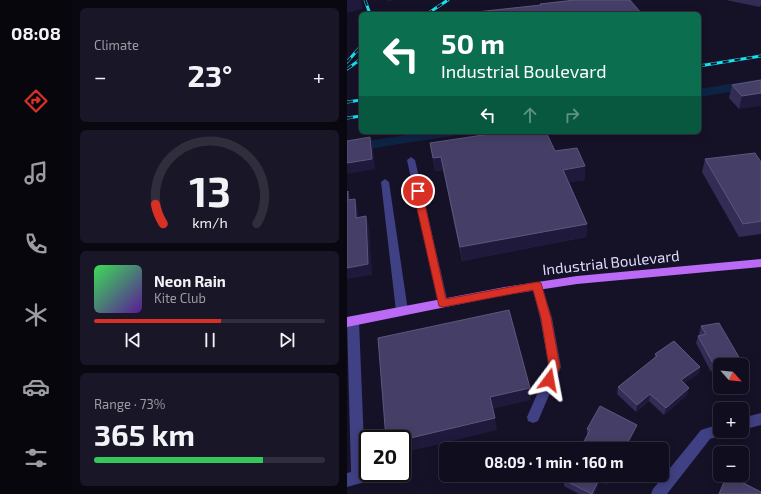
<!DOCTYPE html>
<meta charset="utf-8">
<style>
body{margin:0;font-family:"Exo 2",sans-serif;background:#191727;color:#f1f3f6;height:100vh;display:flex;flex-direction:column;font-size:15px;white-space:nowrap}
*{box-sizing:border-box;margin:0}
p{font-size:13px;color:#9c9ca4}
.icon{flex:none;width:22px;height:22px;fill:none;stroke:currentColor;stroke-width:2;stroke-linecap:round;stroke-linejoin:round}
.map{position:relative;flex:1;overflow:hidden}
.details{display:flex;flex-direction:column;gap:8px;padding:8px;background:#090810;width:275px}
.details>*{flex:none}
.top-card{position:absolute;left:12px;top:12px;width:342px;height:122px;border-radius:6px;box-shadow:0 2px 10px #0003,0 0 0 1px #302e3c;background:#0b6e4f;color:#fff;overflow:hidden}
.needle{width:26px;rotate:117deg}
.buttons{position:absolute;left:366px;top:358px;display:grid;gap:8px}
.buttons a{display:grid;place-items:center;width:36px;height:36px;border-radius:6px;background:#100e1e;box-shadow:0 2px 10px #0003,0 0 0 1px #302e3c;font-size:20px}
.speed{position:absolute;left:12px;top:430px;display:flex;gap:8px;font-size:20px;font-weight:700;text-align:center}
.speed>*{display:grid;place-content:center;width:52px;height:52px;border-radius:50%;background:#100e1e;box-shadow:0 2px 10px #0003,0 0 0 1px #302e3c;line-height:1}
.speed .limit{border:2px solid #111;border-radius:6px;background:#fff;color:#111}
.pin{position:absolute;display:grid;place-items:center;width:34px;height:34px;color:#fff;margin:-17px;border:2px solid #fff;border-radius:50%;box-shadow:0 1px 4px #0007}
.me{position:absolute;width:44px;margin:-22px;rotate:13deg;stroke-linejoin:round;filter:drop-shadow(0 0 3px #0008)}
.turn{display:flex;align-items:center;gap:14px;height:84px;padding:0 16px;font-size:18px}
.turn .icon{width:52px;height:52px;stroke-width:2.5}
.turn b{display:block;font-size:28px;line-height:34px}
.lanes{display:flex;align-items:center;height:38px;padding:0 16px;background:#0003;justify-content:center;gap:20px;direction:ltr}
.lanes .off{opacity:.35}
.big{font-size:30px;font-weight:700;line-height:1.1}
.details .tile{flex:1;display:flex;flex-direction:column;justify-content:center;gap:6px;min-width:0;padding:0 14px;border-radius:6px;background:#191727}
.details .dial{align-items:center;gap:0}
.dial svg{height:104px;overflow:visible;fill:none;stroke:#302e3c;stroke-width:7;stroke-linecap:round;text-anchor:middle}
.dial text{fill:#f1f3f6;stroke:none}
.song{display:flex;align-items:center;gap:12px}
.cover{width:48px;height:48px;border-radius:6px;background:linear-gradient(135deg,hsl(130 70% 55%),hsl(270 70% 35%))}
.played{height:4px;border-radius:2px;background:linear-gradient(90deg,#d93025 55%,#302e3c 55%)}
.keys{display:flex;justify-content:space-around;direction:ltr}
.heat{display:flex;justify-content:space-between;align-items:center;font-size:22px;direction:ltr}
.charge{height:6px;border-radius:3px;background:linear-gradient(90deg,#34c759 73%,#302e3c 0)}
.trip{position:absolute;left:92px;top:442px;width:230px;height:40px;border-radius:6px;background:#100e1e;box-shadow:0 2px 10px #0003,0 0 0 1px #302e3c;font-weight:700;line-height:40px;text-align:center}
main{display:flex;flex:1;min-height:0}
.menu{display:flex;flex-direction:column;width:72px;justify-content:space-around;align-items:center;background:#06060c;color:#9c9ca4}
.menu .icon{width:28px;height:28px}
.menu .current{color:#d93025}
.menu b{font-size:18px;color:#f1f3f6}
.map>svg:first-child{display:block}
.lines{fill:none;stroke-linecap:round;stroke-linejoin:round}
.canal{fill:#0e2445;fill-rule:evenodd}
.minor{fill:#404084;fill-rule:evenodd}
.major{fill:#bb6af5;fill-rule:evenodd}
.rail-casing{stroke:#14e3f0;stroke-width:3}
.rail{stroke:#151228;stroke-width:2;stroke-dasharray:6;stroke-linecap:butt}
.wall{fill:#332c55}
.shaded-wall{fill:#1f1a3b}
.building{fill:#453f67;stroke:#5d577e}
.route{fill:#d93025;stroke:#8d1f18}
.labels{text-anchor:middle;stroke-width:4;stroke-linejoin:round;paint-order:stroke}
.street-label{font-size:15px;fill:#dedbfd;stroke:#151228}
</style>
<main>
<nav class="menu">
<b>08:08</b>
<svg class="icon current" aria-label="directions" viewBox="0 0 24 24"><path d="M12 3l9 9-9 9-9-9zM9 14v-3h6M13 9l2 2-2 2"/></svg>
<svg class="icon" aria-label="music" viewBox="0 0 24 24"><path d="M9 18V5l10-2v13"/><circle cx="6" cy="18" r="3"/><circle cx="16" cy="16" r="3"/></svg>
<svg class="icon" aria-label="phone" viewBox="0 0 24 24"><path d="M5 4h4l2 5-3 2q2 4 5 5l2-3 5 2v4C11 20 4 13 5 4z"/></svg>
<svg class="icon" aria-label="climate" viewBox="0 0 24 24"><path d="M12 3v18M4 7l16 10M4 17L20 7"/></svg>
<svg class="icon" aria-label="car" viewBox="0 0 24 24"><path d="M5 17H2v-5l4-1 3-4h7l3 4 3 1v5h-3M9 17h6M6 11h13"/><circle cx="7" cy="17" r="2"/><circle cx="17" cy="17" r="2"/></svg>
<svg class="icon" aria-label="filters" viewBox="0 0 24 24"><path d="M4 7h16M4 17h16"/><circle cx="9" cy="7" r="2"/><circle cx="15" cy="17" r="2"/></svg>
</nav>
<section class="details">
<div class="tile"><p>Climate</p>
<div class="heat"><a>−</a><b class="big">23°</b><a>+</a></div>
</div>
<div class="tile dial"><svg viewBox="0 0 100 80">
<path d="M14 69A42 42 0 1 1 86 69"/>
<path d="M14 69A42 42 0 0 1 8 54" stroke="#d93025"/>
<text x="50" y="56" font-size="32" font-weight="700">13</text>
<text x="50" y="72" font-size="11">km/h</text>
</svg></div>
<div class="tile">
<div class="song"><i class="cover"></i><div><b>Neon Rain</b><p>Kite Club</p></div></div>
<div class="played"></div>
<div class="keys"><svg class="icon" aria-label="previous" viewBox="0 0 24 24"><path d="M18 5L8 12l10 7zM5 5v14"/></svg><svg class="icon" aria-label="pause" viewBox="0 0 24 24"><path d="M8 5v14M16 5v14"/></svg><svg class="icon" aria-label="next" viewBox="0 0 24 24"><path d="M6 5l10 7-10 7zM19 5v14"/></svg></div>
</div>
<div class="tile"><p>Range · 73%</p><b class="big">365 km</b><div class="charge"></div></div>
</section>
<div class="map">
<svg width="414" height="494" viewBox="0 0 414 494">
<rect width="100%" height="100%" fill="#151228"/>
<g class="lines">
<path class="canal" d="M414,79V87L352,97V89Z
M79,132H112L110,135L105,136L0,152V144Z"/>
<path class="minor" d="M64,157L68,160L101,303L100,306L96,307L92,306L91,303L60,160Z
M38,179L42,182L61,311L59,314L55,315L51,314L49,311L34,182Z
M190,282L194,283L195,286L205,318L214,367L191,421L186,423L181,421L180,417L202,367L193,318L185,286L186,283Z
M6,316L10,318L12,321L18,469L21,468V473H34L32,478L0,487V473L4,472L0,321L2,318Z
M414,413V425L395,430V418Z
M373,424V431H379L378,434L363,439L320,494H304L306,489L354,430Z"/>
<path class="major" d="M414,259V267L230,284L158,295L0,327V317L158,287L230,276Z"/>
<g class="rail-casing">
<path id="rail" d="M18,0L23,14
M80,14L101,0
M0,62L14,46
M352,66L414,56
M0,69L14,59
M0,102L14,100
M0,118L14,116"/>
</g>
<use href="#rail" class="rail"/>
</g>
<path class="wall" d="M379,0H414V5L413,7Z
M414,80L392,109L382,98L385,85Z
M83,143L238,180L222,182L240,224L239,237L115,261L96,170L88,171Z
M358,159L414,162V234L392,237L355,172Z
M354,326L393,359L390,365H373V370L364,372L349,343L351,336H353L352,334Z
M308,354L353,367L351,374L337,383L340,395L317,415L302,401L289,412L270,394L271,387L307,359Z
M240,429L288,431L240,436Z
M220,475H264L260,484L253,481L247,494H232L217,486V480Z"/>
<path class="shaded-wall" d="M0,0H19L14,1L16,9L0,13Z
M40,0H47L41,2Z
M414,93V106L392,109L395,96Z
M23,137L26,148L28,169L0,174V163Z
M94,157L96,170L88,171L86,158Z
M238,166V180L216,183V170Z
M1,191L4,202L1,200Z
M8,199L11,210L12,228L9,218Z
M19,216L22,227L25,275L0,279V268Z
M240,224L239,237L115,261L113,247Z
M393,359L390,365H373V370L364,372L367,365Z
M353,367L351,374L332,387L334,380Z
M183,388L184,400L145,409L143,397Z
M342,388L340,395L317,415L319,408Z
M303,394L302,401L289,412L290,405Z
M148,418L150,430L55,453V440Z
M290,425L288,431L279,449H277Z
M254,475L253,481L247,494H245Z
M262,475H264L260,484L261,478Z"/>
<path class="building" d="M228,0H283L295,14H111L194,5L193,4Z
M414,80V93L395,96L385,85Z
M156,132H199L208,151L230,148L238,166L216,170L240,224L113,247L94,157L86,158L83,143Z
M23,137L25,159L0,163V141Z
M408,153L414,162V221L396,224L358,159Z
M1,191V200L8,199L9,218L19,216L21,264L0,268V192Z
M162,310L183,388L143,397L148,418L55,440V439H39L31,338Z
M372,323L393,359L367,365L351,336L359,334L354,326Z
M327,341L353,367L334,380L342,388L319,408L303,394L290,405L271,387L310,356L308,354Z
M253,406L290,425L277,449H233L243,430L240,429Z
M220,475H254L245,494L217,480Z
M255,475H262L261,478Z
M380,475H381L414,492V494H372Z"/>
<path class="route" d="M71,188L75,191L99,299L190,282L194,283L204,318L213,367L206,383L202,385L198,383L197,380L202,367L194,318L186,290L96,307L92,306L66,191Z"/>
<g class="labels">
<g class="street-label">
<text transform="translate(264 263) rotate(-6)" y="5">Industrial Boulevard</text>
</g>
</g>
</svg>
<div class="buttons">
<a><svg class="needle" viewBox="-14 -14 28 28"><path d="M0-13l5 13h-10z" fill="#e53935"/><path d="M0 13l5-13h-10z" fill="#9c9ca4"/></svg></a>
<a>+</a>
<a>−</a>
</div>
<div class="speed"><div class="limit">20</div></div>
<div class="pin" style="left:71px;top:191px;background:#d93025"><svg class="icon" aria-label="arrive" viewBox="0 0 24 24"><path d="M6 21V4h12l-3 4 3 4H6"/></svg></div>
<svg class="me" style="left:202px;top:380px" viewBox="-20 -20 40 40"><path d="M0-17L14 15 0 8-14 15z" fill="#d93025" stroke="#fff" stroke-width="4"/></svg>
<div class="trip">08:09 · 1 min · 160 m</div>
<div class="top-card">
<div class="turn"><svg class="icon" aria-label="left" viewBox="0 0 24 24"><path d="M17 20v-9H6M10 6l-5 5 5 5"/></svg><div><b>50 m</b>Industrial Boulevard</div></div>
<div class="lanes"><svg class="icon" aria-label="left" viewBox="0 0 24 24"><path d="M17 20v-9H6M10 6l-5 5 5 5"/></svg><svg class="icon off" aria-label="ahead" viewBox="0 0 24 24"><path d="M12 20V5M6 11l6-6 6 6"/></svg><svg class="icon off" aria-label="right" viewBox="0 0 24 24"><path d="M7 20v-9h11M14 6l5 5-5 5"/></svg></div>
</div>
</div>
</main>
